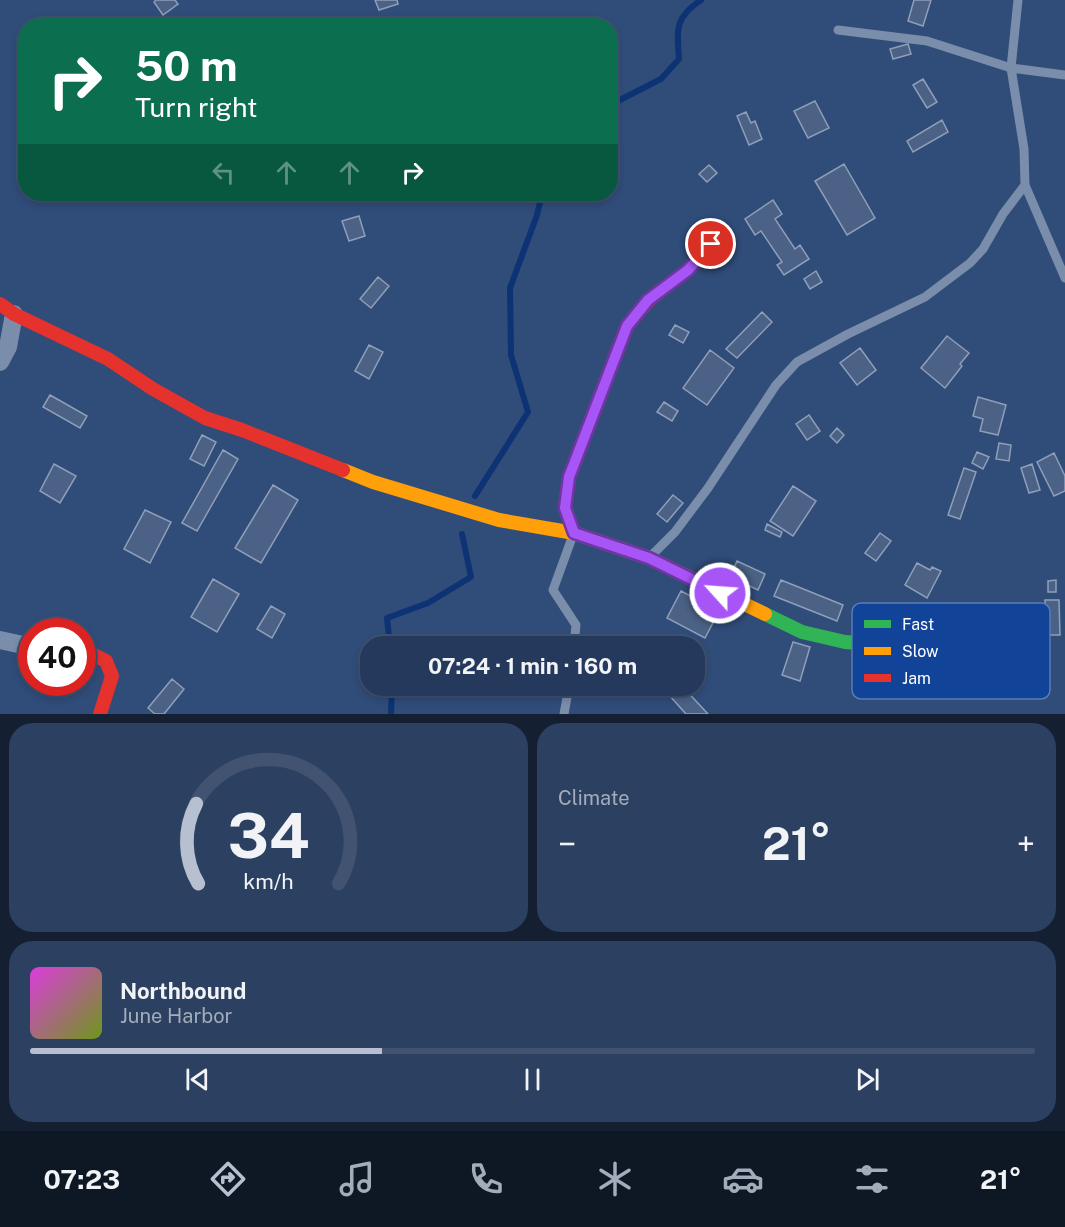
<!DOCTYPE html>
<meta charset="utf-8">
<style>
body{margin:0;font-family:"Public Sans",sans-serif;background:#2c4061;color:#f1f3f6;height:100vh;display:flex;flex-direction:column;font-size:22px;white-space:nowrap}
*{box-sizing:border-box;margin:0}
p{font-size:20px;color:#a3acbb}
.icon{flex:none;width:33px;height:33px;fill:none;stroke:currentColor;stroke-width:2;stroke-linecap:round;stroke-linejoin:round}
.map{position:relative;height:714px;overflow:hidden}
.drawer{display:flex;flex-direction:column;gap:9px;padding:9px;background:#141f32;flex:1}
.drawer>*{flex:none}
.top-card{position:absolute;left:18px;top:18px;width:600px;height:183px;border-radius:24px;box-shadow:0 3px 9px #0003,0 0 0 2px #415371;background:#0b6e4f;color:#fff;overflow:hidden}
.speed{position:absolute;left:18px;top:618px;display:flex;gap:12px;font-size:30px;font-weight:700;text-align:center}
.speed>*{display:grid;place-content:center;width:78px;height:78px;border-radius:50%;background:#24395b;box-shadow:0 3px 9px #0003,0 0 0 2px #415371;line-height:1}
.speed .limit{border:9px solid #d22;background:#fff;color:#111}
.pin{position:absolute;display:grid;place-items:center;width:51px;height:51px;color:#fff;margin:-26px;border:3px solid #fff;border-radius:50%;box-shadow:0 2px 6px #0007}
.me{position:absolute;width:66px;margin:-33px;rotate:296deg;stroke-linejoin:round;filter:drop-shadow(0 0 4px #0008)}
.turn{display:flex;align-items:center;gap:21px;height:126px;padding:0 18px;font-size:27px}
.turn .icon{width:78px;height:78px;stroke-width:2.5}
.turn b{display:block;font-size:42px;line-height:51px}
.lanes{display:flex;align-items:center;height:57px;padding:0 18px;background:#0003;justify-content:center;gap:30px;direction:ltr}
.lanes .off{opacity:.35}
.big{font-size:45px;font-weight:700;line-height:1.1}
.drawer .tile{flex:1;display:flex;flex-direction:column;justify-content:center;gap:9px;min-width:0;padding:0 21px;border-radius:24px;background:#2c4061}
.drawer .dial{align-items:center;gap:0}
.dial svg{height:156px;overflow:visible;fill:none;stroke:#415371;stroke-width:7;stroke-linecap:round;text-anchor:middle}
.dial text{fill:#f1f3f6;stroke:none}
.song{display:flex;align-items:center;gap:18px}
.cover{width:72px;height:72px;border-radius:9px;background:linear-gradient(135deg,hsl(300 70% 55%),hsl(80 70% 35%))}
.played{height:6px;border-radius:3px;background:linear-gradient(90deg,#b7c0d0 35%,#415371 35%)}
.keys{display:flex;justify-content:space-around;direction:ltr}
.heat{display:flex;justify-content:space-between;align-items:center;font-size:33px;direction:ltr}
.drawer .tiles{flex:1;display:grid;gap:9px;grid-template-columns:1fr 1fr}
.tile:last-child{grid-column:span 2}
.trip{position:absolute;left:360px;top:636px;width:345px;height:60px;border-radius:24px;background:#24395b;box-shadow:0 3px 9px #0003,0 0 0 2px #415371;font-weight:700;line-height:60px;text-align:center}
.tabs{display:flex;height:96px;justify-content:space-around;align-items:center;background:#0e1724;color:#a3acbb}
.tabs .icon{width:42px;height:42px}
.tabs .current{color:#b7c0d0}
.tabs b{font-size:27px;color:#f1f3f6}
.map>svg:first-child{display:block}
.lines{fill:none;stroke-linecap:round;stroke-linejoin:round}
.stream{stroke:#0d3374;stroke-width:6}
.building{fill:#4b6286;stroke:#8f9fb9;stroke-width:1.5}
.lane{stroke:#7a8dab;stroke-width:9}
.street{stroke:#7a8dab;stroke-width:18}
.fast{stroke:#30b455;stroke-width:14}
.slow{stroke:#ff9f0a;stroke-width:14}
.jam{stroke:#e5322d;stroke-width:14}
.route-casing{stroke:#6d37a1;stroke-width:15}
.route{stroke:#a855f7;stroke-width:10}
.key{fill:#114498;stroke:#587cb7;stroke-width:1.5}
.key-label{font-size:16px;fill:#fff}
</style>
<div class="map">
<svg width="1065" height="714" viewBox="0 0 1065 714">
<rect width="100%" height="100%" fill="#304c79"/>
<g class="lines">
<path class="stream" d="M610,105L661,79L679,59C677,30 674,18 701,0
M475,496L528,412L511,355L510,288L537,215L542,194
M390,646L387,618L428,603L471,577L462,534
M391,714L392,686"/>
</g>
<path class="building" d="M156,0H175L178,4L163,15L154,2Z
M375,0H397L398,4L379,10Z
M914,0H931L923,26L908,21Z
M908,44L911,54L893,59L890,49Z
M923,79L937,102L927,108L913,85Z
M815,101L829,128L808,138L794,111Z
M746,112L751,123L755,121L762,139L749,145L737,116Z
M942,120L948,132L913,152L907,141Z
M844,164L875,218L847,235L815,181Z
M709,165L717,173L707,182L699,174Z
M773,200L782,214L775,219L795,249L800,245L809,259L784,275L777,265L782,262L761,231L755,235L745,219Z
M359,216L365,236L349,241L342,221Z
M816,271L822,282L810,289L804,279Z
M378,277L389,286L371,308L360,299Z
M762,312L772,322L737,358L726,349Z
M675,325L689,332L683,343L669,335Z
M947,336L969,353L960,364L962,366L945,388L921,368Z
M369,345L383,352L369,379L355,371Z
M860,348L876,370L857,385L840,363Z
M710,350L734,368L707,405L683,388Z
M50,395L87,416L80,428L43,407Z
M978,397L1006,405L998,435L980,431L983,419L973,416Z
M664,402L678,411L672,421L657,412Z
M809,415L820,431L807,440L796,424Z
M837,428L844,435L837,443L830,436Z
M202,435L216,442L204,466L190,459Z
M999,443L1011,445L1009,461L996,459Z
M223,450L238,459L197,531L182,523Z
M977,452L989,457L983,469L972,463Z
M1054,453L1065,476V491L1054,496L1037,462Z
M54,464L76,476L60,503L40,491Z
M1032,464L1040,490L1029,493L1021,468Z
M964,468L976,472L960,519L948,515Z
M273,485L298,500L261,563L235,548Z
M793,486L816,501L793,536L770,521Z
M673,495L683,503L667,522L657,514Z
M145,510L171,522L150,563L124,549Z
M767,524L782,532L780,537L765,530Z
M880,533L891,541L876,561L865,553Z
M737,561L765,574L758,590L730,577Z
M917,563L930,570L932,567L941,571L927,598L905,585Z
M213,579L239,594L217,632L191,617Z
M781,580L843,605L837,621L774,596Z
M1056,580V592H1048V581Z
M681,591L719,611L705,638L667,618Z
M1045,600H1059L1060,635H1045Z
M271,606L285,614L272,638L257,629Z
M793,642L810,647L800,681L782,675Z
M172,679L184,689L164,714H155L148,708Z
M681,686H682L708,714H686L669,695Z"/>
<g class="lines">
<path class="lane" d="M1018,0L1011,68L1024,149L1025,185L1065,278
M838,30L927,41L1011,68L1065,75
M573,535L553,590L576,625L574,646
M650,557L675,532L708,488L776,385L797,362L848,334L925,297L970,263L983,249L1003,214L1025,185
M564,714L569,686"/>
<path class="street" d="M0,362L8,347L14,314
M0,640L32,647"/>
<path class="fast" d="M765,614L802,632L845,642L899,646"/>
<path class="slow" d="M343,470L373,482L499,520L574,533L649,558L765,614"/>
<path class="jam" d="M0,304L14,314L108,359L153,389L205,418L242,430L343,470
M574,533L565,508L569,477L627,326L649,300L688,270L711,244
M82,649L106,661L112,676L100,714"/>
</g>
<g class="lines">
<g class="route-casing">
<path id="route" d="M711,244L688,270L648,300L627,326L569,477L565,508L574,533L649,558L720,593"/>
</g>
<use href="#route" class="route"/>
</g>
<rect x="852" y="603" width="198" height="96" rx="9" class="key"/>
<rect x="864" y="620" width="27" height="8" fill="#30b455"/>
<rect x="864" y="647" width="27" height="8" fill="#ff9f0a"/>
<rect x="864" y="674" width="27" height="8" fill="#e5322d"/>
<g class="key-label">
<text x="902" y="630">Fast</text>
<text x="902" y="657">Slow</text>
<text x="902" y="684">Jam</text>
</g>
</svg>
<div class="speed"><div class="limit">40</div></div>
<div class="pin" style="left:711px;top:244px;background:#d93025"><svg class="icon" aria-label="arrive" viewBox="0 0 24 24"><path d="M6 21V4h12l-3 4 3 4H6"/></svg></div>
<svg class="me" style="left:720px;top:593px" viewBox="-20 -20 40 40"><circle r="17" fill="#a855f7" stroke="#fff" stroke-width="3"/><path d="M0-11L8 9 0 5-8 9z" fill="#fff"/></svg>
<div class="trip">07:24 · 1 min · 160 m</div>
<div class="top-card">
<div class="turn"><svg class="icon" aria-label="right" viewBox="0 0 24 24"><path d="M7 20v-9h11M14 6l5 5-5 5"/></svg><div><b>50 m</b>Turn right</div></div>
<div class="lanes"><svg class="icon off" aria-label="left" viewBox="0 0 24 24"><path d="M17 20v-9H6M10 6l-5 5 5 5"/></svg><svg class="icon off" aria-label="ahead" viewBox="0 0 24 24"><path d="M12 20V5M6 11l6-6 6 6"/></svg><svg class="icon off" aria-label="ahead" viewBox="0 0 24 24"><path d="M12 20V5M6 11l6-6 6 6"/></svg><svg class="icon" aria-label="right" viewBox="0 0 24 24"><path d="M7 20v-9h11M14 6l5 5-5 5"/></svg></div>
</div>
</div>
<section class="drawer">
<div class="tiles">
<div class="tile dial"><svg viewBox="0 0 100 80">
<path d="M14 69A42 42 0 1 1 86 69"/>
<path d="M14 69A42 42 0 0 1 13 28" stroke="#b7c0d0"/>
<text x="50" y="56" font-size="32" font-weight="700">34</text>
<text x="50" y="72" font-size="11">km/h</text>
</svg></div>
<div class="tile"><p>Climate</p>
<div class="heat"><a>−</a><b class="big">21°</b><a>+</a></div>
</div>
<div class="tile">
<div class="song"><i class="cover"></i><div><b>Northbound</b><p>June Harbor</p></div></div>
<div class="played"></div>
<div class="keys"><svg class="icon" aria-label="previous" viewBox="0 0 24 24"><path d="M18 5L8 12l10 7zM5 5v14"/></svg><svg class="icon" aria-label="pause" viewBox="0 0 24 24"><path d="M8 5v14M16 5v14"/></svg><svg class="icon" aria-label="next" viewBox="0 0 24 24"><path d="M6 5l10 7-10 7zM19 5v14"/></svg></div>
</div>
</div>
</section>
<nav class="tabs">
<b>07:23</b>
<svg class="icon current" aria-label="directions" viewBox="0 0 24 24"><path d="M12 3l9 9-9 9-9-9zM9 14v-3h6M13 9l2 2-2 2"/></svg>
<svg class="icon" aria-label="music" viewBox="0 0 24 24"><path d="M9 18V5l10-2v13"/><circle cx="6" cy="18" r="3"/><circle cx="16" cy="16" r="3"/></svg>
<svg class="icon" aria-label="phone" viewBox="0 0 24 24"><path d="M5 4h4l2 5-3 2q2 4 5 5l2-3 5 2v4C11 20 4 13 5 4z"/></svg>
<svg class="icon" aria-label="climate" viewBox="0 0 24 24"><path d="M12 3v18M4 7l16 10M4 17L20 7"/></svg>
<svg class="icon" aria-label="car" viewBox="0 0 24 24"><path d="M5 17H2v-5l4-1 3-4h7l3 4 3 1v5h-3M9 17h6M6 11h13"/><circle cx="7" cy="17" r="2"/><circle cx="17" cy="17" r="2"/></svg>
<svg class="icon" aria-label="filters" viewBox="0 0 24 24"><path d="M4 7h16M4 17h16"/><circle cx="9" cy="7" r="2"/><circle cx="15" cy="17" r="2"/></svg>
<b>21°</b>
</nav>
